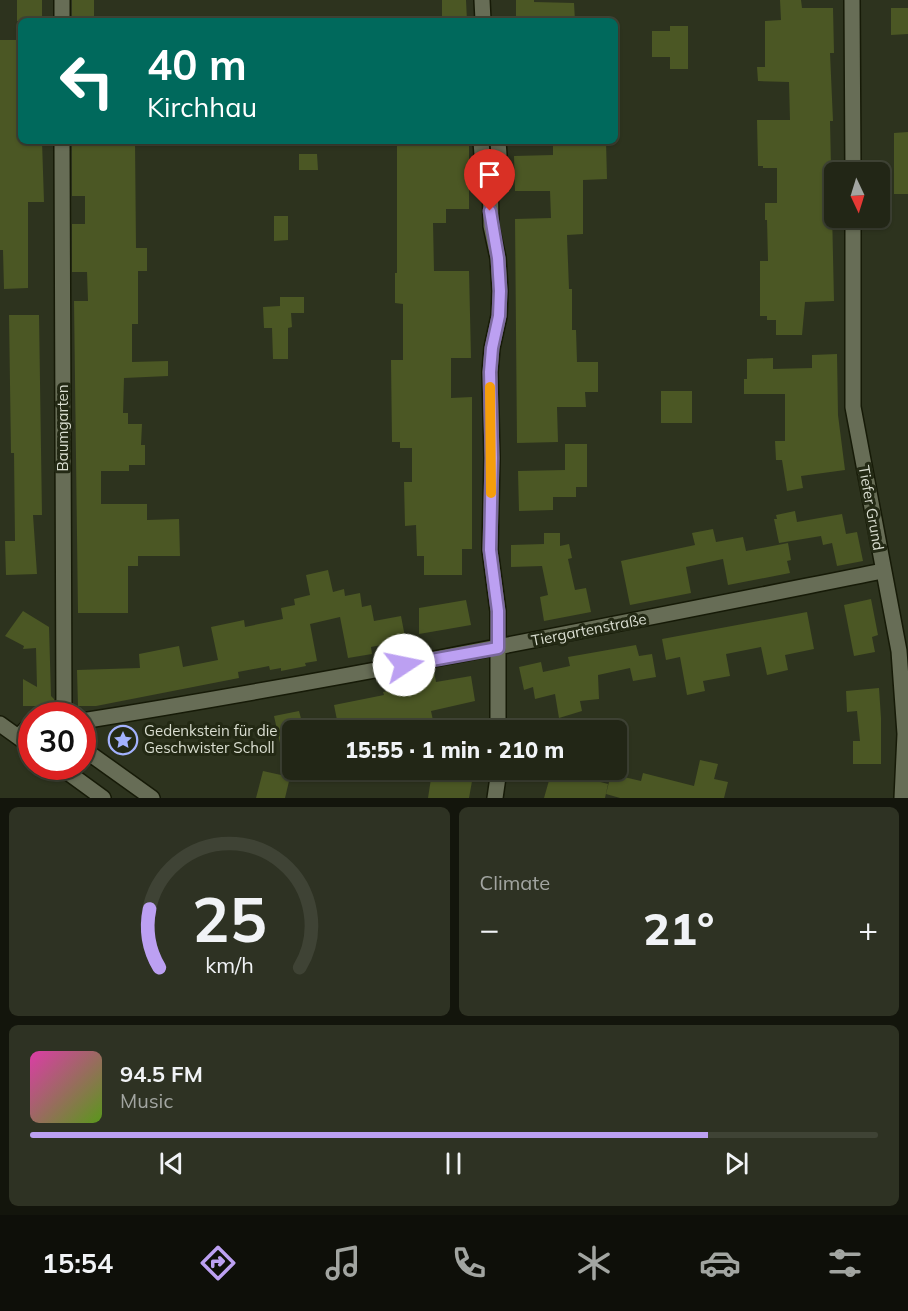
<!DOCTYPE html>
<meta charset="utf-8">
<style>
body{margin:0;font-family:Mulish,sans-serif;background:#2e3223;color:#f1f3f6;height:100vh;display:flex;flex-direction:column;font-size:22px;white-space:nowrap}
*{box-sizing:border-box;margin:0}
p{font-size:20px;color:#a2a5a1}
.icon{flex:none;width:33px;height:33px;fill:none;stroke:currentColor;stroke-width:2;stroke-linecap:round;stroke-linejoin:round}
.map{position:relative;height:798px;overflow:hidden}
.details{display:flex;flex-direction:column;gap:9px;padding:9px;background:#13150c;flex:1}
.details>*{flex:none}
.banner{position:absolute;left:18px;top:18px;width:600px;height:126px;border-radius:9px;box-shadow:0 2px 4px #0004,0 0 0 2px #3f4335;background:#00695c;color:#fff;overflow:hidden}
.needle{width:39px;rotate:176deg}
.buttons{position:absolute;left:824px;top:162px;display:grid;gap:12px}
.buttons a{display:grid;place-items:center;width:66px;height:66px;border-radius:9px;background:#222616;box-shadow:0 2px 4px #0004,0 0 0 2px #3f4335;font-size:30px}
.speed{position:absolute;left:18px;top:702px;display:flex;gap:12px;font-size:30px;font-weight:700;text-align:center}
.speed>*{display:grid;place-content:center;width:78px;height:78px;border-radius:50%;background:#222616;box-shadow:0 2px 4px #0004,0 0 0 2px #3f4335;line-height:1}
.speed .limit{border:9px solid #d22;background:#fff;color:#111}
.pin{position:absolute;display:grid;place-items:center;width:51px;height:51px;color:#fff;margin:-62px -26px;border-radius:50% 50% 50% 0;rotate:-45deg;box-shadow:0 0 6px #0007}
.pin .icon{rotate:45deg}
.me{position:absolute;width:66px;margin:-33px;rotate:79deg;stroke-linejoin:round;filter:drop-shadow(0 0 4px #0008)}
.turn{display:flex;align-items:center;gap:21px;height:126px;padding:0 30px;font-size:27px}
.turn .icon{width:78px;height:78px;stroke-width:2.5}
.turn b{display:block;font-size:42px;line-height:51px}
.big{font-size:45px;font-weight:800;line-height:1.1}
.details .tile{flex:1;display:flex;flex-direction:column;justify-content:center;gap:9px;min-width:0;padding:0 21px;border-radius:9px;background:#2e3223}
.details .dial{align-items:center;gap:0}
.dial svg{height:156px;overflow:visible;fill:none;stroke:#3f4335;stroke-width:7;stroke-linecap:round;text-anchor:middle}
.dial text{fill:#f1f3f6;stroke:none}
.song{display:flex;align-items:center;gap:18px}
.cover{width:72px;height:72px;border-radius:9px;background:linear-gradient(135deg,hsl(320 70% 55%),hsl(90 70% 35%))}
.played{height:6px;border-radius:3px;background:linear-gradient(90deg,#bca0f2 80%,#3f4335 80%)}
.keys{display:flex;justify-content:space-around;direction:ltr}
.heat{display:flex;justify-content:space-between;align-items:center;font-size:33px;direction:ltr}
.details .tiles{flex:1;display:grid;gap:9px;grid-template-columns:1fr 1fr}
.tile:last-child{grid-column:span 2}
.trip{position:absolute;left:282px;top:720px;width:345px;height:60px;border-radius:9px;background:#222616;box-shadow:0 2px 4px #0004,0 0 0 2px #3f4335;font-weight:800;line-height:60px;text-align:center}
.tabs{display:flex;height:96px;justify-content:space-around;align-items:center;background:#0e0f09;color:#a2a5a1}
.tabs .icon{width:42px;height:42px}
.tabs .selected{color:#bca0f2}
.tabs b{font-size:27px;color:#f1f3f6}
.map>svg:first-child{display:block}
.building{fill:#4b5724}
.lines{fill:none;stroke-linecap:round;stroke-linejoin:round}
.minor-casing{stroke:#161a07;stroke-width:18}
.minor{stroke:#676d56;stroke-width:15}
.route-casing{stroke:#7a689d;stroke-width:15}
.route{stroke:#bca0f2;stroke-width:10}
.slow{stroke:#f59e0b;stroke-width:10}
.labels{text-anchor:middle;stroke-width:6;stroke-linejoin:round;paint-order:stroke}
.street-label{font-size:15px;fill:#daded1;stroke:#232914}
.poi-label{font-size:15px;fill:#daded1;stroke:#232914;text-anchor:start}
</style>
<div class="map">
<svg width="908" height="798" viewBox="0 0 908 798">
<rect width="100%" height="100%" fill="#2d331e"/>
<path class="building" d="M17,0H42V21H17Z
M72,0H94V21H72Z
M442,0H466L467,21H442Z
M516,0H534V2L574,3L575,21H516Z
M780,0H801L802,8H833L834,53H830L833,121H830L834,301L805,302L802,335H776V320H767V316H760V261H768L767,220H765V203H777V168H763V166H758L757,120H790L789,82L758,81L757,67H765V21L781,20Z
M891,8H908V34L891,35Z
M670,26H688V69H670V57H652V31H670Z
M0,40H21V141H42L44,202H28V288L4,289L3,250H0Z
M908,132V194H894V133Z
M118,141H135L136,248H147V271H138V324H132V362L168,361V376L124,378L123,413H128V424H142L141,445H145V465H129V471H101V504H147V520L179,519L180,556H138V566H128V613H78L74,301H88L87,272H72V224H85V196H72V143H118Z
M397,141H469V209H446V223H433L434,271H469L471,358H451V398L472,397V549H462V575H424V556H417L416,525L405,526L404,482H412V448H400V442H392L391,360H403V304L395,303V273H397Z
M606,141L607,179L583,180V234L567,235L569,289H572V330H576L577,362H598V392H585L586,407H557L558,442L517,443L515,219L551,218L550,191H515L514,156L553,155V142Z
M299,154H317L318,170H299Z
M274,216H288V240L274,241Z
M280,297H304V313H291L292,327L288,328V359H273L272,328H264L263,307L280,306Z
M9,315H39L42,515H33L37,574L6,575L5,541H15L14,453H11Z
M837,354L838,415L845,470L801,476L803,488L787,491L782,460H776L775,441H785V394H744V379H747V359L773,358V369L812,368V355Z
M661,391H692V423H661Z
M565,444H587V487H576V497H553V510L519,511L518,471L565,470Z
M795,511L797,522L842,514L846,534L857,532L863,561L837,566L832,543L823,545L821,536L779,543L774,519H777L776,515Z
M713,529L716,542L743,537L746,551L788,543L791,560L787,561L790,573L728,585L723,559L686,567L691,593L630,605L621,561L695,545L692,533Z
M544,533H560V546L569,544L572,558L568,559L575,590L586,588L591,612L544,621L540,597L548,595L542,566L511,567V545L544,544Z
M328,570L333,592L344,589L345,596L360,593L362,607L371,605L374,621L401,616L405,637L401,638L402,641L371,647L372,654L348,658L340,617L310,624L317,661L305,663L306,666L281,671V668L270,670L269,666L238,672L239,678L96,706H78L77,670L140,668L139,654L179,646L183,667L218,660L211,627L244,620L245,627L283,619L281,608L295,605L294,599L310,595L306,575Z
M871,599L878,635L872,637L875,652L854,656L844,605Z
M466,600L471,625L419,634V608Z
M23,611L49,627L51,696L54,699V706H23V679L37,687L36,648L23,649L24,646L5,636Z
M807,612L814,649L785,655L788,670L767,675L761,647L726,654L730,676L703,681L705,691L687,695L680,657L666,660L662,639Z
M636,645L639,656L652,654L656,677L633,681L630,668L598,675L599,699L580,701L582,711L559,718L555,694L535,699L533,687L524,690L519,667L541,662L543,672L570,666L568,657Z
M434,671L436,682L471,676L475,701L431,711L435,730H339L334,705L384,695L383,692L420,684L418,674Z
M879,688L881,718V764H853V741H860L857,711L847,712L846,691Z
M299,711L304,730H292V740L280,743L274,716Z
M700,760L718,764L714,779L728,782L724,798H620L606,794L611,774L641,781L643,773L694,786Z
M454,770H474L469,798H428L432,772L454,776Z
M552,770H576L574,775L608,784L605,798H544Z
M263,771L290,777L285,798H256Z"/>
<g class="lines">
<g class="minor-casing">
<path id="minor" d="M62,0V21
M482,0L483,21
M852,0L853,172
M62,141L64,716
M481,141L482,155L490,167
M498,141L499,155L490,167L491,226L498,258L500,291L499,316L492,348L490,372L492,458L490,550L498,611V730
M853,218V407L899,651L905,734L902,798
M82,721C350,678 616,624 883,571
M0,724L32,747
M18,737L26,729L32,727
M82,748L152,798
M59,766L103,798
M495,798L499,770"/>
</g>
<use href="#minor" class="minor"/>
</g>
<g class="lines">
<g class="route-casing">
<path id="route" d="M404,665L498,648V611L490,550L492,458L490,372L492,348L499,316L500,291L498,258L490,211"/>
</g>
<use href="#route" class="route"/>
<path class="slow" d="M490,387L491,493"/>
</g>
<defs>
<g id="sight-ring" transform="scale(1.5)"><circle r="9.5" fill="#232914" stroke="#a3b2fd" stroke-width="1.5"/><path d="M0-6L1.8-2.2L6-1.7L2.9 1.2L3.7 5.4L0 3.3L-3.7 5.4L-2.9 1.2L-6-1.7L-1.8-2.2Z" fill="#a3b2fd"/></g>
</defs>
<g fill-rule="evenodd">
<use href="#sight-ring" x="123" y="740"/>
</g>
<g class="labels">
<g class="street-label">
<text transform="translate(63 428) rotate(-90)" y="5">Baumgarten</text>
<text transform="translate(871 508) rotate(80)" y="5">Tiefer Grund</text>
<text transform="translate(589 630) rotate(-11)" y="5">Tiergartenstraße</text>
</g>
<g class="poi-label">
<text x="144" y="736">Gedenkstein für die<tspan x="144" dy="17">Geschwister Scholl</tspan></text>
</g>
</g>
</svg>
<div class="buttons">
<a><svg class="needle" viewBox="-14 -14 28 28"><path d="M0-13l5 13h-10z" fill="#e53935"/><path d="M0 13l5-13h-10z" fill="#a2a5a1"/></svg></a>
</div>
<div class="speed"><div class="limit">30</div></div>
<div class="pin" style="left:490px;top:211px;background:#d93025"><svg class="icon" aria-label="arrive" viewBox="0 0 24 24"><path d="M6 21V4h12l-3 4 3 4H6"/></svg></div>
<svg class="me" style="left:404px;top:665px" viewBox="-20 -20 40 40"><circle r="19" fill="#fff"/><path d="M0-13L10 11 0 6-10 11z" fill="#bca0f2"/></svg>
<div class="trip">15:55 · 1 min · 210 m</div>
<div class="banner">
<div class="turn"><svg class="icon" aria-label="left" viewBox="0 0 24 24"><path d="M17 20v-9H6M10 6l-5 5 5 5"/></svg><div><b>40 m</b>Kirchhau</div></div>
</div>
</div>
<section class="details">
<div class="tiles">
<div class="tile dial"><svg viewBox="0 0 100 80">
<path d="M14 69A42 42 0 1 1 86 69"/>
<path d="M14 69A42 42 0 0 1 9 39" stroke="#bca0f2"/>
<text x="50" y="56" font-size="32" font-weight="700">25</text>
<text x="50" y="72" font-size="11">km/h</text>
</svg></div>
<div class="tile"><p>Climate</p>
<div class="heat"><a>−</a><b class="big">21°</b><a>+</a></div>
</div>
<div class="tile">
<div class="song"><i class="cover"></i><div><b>94.5 FM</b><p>Music</p></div></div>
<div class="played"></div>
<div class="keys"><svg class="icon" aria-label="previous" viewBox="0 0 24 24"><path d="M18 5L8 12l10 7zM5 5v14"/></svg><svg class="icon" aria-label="pause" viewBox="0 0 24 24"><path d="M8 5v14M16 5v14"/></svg><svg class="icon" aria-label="next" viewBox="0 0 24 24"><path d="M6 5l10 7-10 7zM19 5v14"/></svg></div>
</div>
</div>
</section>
<nav class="tabs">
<b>15:54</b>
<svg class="icon selected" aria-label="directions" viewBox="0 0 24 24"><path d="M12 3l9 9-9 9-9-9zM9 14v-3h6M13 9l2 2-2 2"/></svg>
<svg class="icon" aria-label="music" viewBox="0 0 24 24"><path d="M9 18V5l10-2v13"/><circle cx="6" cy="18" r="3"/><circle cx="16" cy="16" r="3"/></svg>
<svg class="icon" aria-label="phone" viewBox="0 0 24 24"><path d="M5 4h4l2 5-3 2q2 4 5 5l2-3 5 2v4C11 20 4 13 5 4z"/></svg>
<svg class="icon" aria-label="climate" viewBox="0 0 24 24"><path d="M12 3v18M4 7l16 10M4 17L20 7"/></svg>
<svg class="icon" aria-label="car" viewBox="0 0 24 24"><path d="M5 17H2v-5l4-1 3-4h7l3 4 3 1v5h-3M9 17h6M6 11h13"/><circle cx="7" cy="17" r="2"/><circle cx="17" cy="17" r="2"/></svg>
<svg class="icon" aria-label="filters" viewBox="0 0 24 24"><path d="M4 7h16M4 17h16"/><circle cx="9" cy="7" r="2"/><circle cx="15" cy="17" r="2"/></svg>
</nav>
